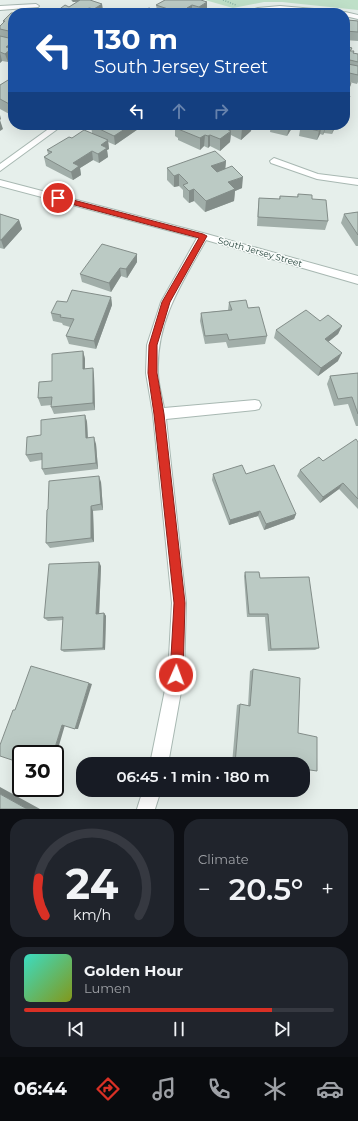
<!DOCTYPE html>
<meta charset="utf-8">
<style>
body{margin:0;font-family:Montserrat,sans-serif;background:#20242c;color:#f1f3f6;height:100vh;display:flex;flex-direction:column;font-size:15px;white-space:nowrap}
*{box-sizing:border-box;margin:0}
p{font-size:13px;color:#9ea1a6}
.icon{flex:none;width:22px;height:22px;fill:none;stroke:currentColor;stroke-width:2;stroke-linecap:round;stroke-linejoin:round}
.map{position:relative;height:809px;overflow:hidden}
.side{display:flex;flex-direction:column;gap:10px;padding:10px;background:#0d0f14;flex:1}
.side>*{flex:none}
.top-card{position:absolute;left:8px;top:8px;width:342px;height:122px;border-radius:16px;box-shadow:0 4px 16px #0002;background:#1a4fa0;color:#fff;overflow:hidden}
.speed{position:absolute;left:12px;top:745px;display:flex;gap:8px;font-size:20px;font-weight:700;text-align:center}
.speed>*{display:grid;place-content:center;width:52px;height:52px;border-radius:50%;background:#171b24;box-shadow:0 4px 16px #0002;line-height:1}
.speed .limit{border:2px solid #111;border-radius:6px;background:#fff;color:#111}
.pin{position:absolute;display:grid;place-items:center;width:34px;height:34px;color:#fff;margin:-17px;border:2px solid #fff;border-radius:50%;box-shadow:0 1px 4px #0007}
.me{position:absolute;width:44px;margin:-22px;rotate:2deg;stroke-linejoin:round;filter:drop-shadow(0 0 3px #0008)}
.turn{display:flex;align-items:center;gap:14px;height:84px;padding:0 20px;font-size:18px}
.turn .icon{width:52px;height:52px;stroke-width:2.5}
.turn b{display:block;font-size:28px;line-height:34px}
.lanes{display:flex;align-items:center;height:38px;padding:0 20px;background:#0003;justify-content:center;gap:20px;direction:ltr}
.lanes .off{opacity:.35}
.big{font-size:30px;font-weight:600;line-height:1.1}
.side .tile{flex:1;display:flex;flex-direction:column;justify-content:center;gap:6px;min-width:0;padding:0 14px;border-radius:16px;background:#20242c}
.side .dial{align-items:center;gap:0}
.dial svg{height:104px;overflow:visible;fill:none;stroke:#363941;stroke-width:7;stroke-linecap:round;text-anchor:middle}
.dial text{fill:#f1f3f6;stroke:none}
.song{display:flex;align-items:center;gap:12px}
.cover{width:48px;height:48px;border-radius:6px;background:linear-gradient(135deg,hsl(170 70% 55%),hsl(70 70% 35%))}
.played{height:4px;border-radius:2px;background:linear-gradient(90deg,#d93025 80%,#363941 80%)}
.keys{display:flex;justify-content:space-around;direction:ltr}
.heat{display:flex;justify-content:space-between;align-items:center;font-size:22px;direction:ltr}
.side .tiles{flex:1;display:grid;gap:10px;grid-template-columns:1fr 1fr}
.tile:last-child{grid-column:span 2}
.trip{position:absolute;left:76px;top:757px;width:234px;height:40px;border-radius:16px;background:#171b24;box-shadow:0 4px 16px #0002;font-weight:600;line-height:40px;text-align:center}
.dock{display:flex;height:64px;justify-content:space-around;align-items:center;background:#090b0e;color:#9ea1a6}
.dock .icon{width:28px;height:28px}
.dock .on{color:#d93025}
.dock b{font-size:18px;color:#f1f3f6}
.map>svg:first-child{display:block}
.green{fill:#bfe0c8}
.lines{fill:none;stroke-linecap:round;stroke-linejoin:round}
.street-casing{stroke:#a8b8b2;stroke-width:2}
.path{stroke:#86b3a5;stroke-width:1.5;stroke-dasharray:1 1.5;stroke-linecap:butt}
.street{fill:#fff;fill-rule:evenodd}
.wall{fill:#a1aea9}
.shaded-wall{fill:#838d89}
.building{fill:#bbcac4;stroke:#838d89}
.route{fill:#d93025;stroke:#8d1f18}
.labels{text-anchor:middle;stroke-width:3;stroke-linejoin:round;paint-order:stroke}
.far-street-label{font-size:9px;fill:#24423a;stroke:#f7fbf9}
</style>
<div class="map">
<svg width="358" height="809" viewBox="0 0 358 809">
<rect width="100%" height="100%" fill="#e6efeb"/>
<path class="green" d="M205,0H358V10L282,2H264L233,8Z"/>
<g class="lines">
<g class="street-casing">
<path id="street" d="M36,4L39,6L38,7L0,10V6Z
M280,6L337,11L340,13L280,9L244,13L258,8Z
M345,12L358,15V19L345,16V13H343Z
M54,125H63L0,171V164Z
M274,158L318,174L358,179V185L317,179L271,163L270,161Z
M0,180L203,233L358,276V284L206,240C182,283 156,321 158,372C158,384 162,396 164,408L255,400L259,401L261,405L259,409L255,410L166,419L186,603L184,675L168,764H150L168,675L172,603L153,414L146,373L147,345L161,302L197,238L0,186Z
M143,790H161L155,809H137Z"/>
</g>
<path class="path" d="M223,0L236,5"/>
<use href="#street" class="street"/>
</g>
<path class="wall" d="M71,0H90L102,4L103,12V13H57V11L69,7L77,2H73Z
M165,0H203V1L207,2V11L203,13H139L157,10L156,5Z
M13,13V58L8,62L2,61L0,63V26L3,23V21Z
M345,19L348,20L358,21V41L345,40Z
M345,46L352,48L351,51L353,53L358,54V82L357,84L345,81Z
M13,77V116L0,109V85Z
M345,81L351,83L349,91L347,96H350L348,105L345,111Z
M91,125H144L115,145L108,142L109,149L107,150L108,157L99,163L93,160L80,168L81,175L73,180L46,166L44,157L48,154L47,150L72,138L92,133Z
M175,125H252L251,131L241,140L231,135L230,142L220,151L210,146L208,148L204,146L200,150L178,140V138L175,136Z
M271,125H336L332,134L324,133L323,135L320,134L317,140L299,136L300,130L292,128L287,136L270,132Z
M226,161L225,169L242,188L235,191L234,201L205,212L194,201L189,203L183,197V190L179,186L174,187L167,180V168Z
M298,194L312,199L328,221L325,230L257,226L258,207L259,198L279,199L280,196L297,197Z
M358,212V246H356L341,223L344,214Z
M0,214L19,220L22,229L4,249L0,248Z
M137,254V262L127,278L121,276L111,292L82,282L80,274Z
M111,297L112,305L96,349L69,344L66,336L70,327L63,325L62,323L53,321L51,313Z
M229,302L248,308L267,336L265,344L228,348L226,342L205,344L200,321L201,313L228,310Z
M342,326L338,334L328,342L338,361L318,376L274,338L276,330Z
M83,351L85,359V369L93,368L94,376L95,410L54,414L51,407L52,405L41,406L38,398L52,381Z
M358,373V426H356L348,404L334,406L327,384L330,376Z
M85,415L87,422L88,438L96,444L98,469L45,475L42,469V460L30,462L26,455L41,435Z
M358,442V509L339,489L320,503L297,476L300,470L323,461Z
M213,474H246L296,514L294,519L264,530L258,516L229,525L212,480Z
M101,482L103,510L93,511L94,542L50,548L46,543Z
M101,566L99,613H104L106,616L105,650L64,652L61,650L63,620L48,621L44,618Z
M245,572L260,578L319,648L315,650L268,651L265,617H247L244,576Z
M253,669L298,733L303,764H232L237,705L240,704L248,706L250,671Z"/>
<path class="shaded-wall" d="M72,0H88L73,2Z
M200,0H203V5L207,2V11L203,13H199Z
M102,4L103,12L95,13L94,9Z
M192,5V13L187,8Z
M89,8L90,13H81Z
M13,42V58L8,62L5,54L6,47Z
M0,52L2,61L0,63Z
M351,83L349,91L345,99L347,91Z
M350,96L348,105L345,111L346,105Z
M0,115L1,119L0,120L3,129L0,131Z
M131,125H144L115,145L114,136Z
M225,125H229L228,134L231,131L230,142L220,151V139L222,127Z
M246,125H252L251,131L241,140L242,128Z
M290,125H292V128L287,136L289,127Z
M322,125L320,134L317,140L319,131Z
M326,125L324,133L323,135L325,126Z
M334,125H336L332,134Z
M205,135L204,146L200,150V138Z
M210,135V146L208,148V136Z
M108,140L109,149L107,150L108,157L99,163L98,154L101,145Z
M92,151L93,160L80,168L81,175L73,180L71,172L73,163Z
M226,161L225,172L210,178L211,166Z
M179,174V186L174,187V176Z
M243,177L242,188L235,191L234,201L205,212L206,201L228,182Z
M194,189V201L189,203V191Z
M19,220L22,229L4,249L1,240Z
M137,254V262L127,278L126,269Z
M120,268L121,276L111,292L109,283Z
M111,297L112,305L96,349L94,341Z
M342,326L338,334L322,347L325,339Z
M83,351L85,359V377L83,369Z
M342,353L338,361L318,376L321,368Z
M93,368L94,376L95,410L93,403Z
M85,415L87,422L88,444L86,438Z
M94,437L96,444L98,469L96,463Z
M99,476L101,482L103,510L101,504Z
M343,483L339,489L320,503L323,497Z
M91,506L93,511L94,542L91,538Z
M260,511L258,516L229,525L230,520Z
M296,514L294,519L264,530L266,524Z
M99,562L101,566L99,617L96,614Z
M104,613L106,616L105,650L103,648Z
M89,683L92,684L78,729H75Z
M62,725H65L55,759V754H53Z
M0,787L40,809H27L0,794Z"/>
<path class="building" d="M80,0H90L102,4L94,9L89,8L81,13H65L57,11L65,5L69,7Z
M165,0H201L207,2L199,7L192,5L187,8L197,11L194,13H180L156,5Z
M149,8L164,13H139Z
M11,13H14H13V32L0,29V26L5,21H3Z
M345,19H348V20L358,21V32L345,31Z
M0,36L13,39V42L6,47L12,48L5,54L0,52Z
M345,46L352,48L350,51H354L353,53L358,54V62L350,60L348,64L358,66V75L345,72Z
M13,77V106L0,99V85Z
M345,81L351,83L347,91L345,90Z
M345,95L350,96L346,105H345Z
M91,125H131L114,136Z
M175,125H225L222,127L231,131L220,139L210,135L208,136L205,135L200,138L178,129L180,127Z
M235,125H246L242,128Z
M278,125H290L289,127Z
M302,125H326L325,126L322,125L319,131L301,127Z
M84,130L108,140L101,145L107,148L98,154L92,151L73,163L79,166L71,172L44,157L52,152L47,150L69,137L72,138Z
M215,151L226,161L211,166L217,172L232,166L243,177L228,182L235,189L206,201L194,189L189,191L183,185L188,183L179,174L174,176L167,168Z
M298,194L312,195V199L326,200L328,221L258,217L259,198L280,199V196L298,197Z
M358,212V235L344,214Z
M0,214L19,220L1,240H0Z
M102,244L137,254L126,269L120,268L109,283L80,274Z
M72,290L111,297L94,341L66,336L74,319L60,317L61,315L51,313L57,301L67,302Z
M246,300L248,308L259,307L267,336L229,340L227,334L205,336L201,313L232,310L229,302Z
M306,310L320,321L328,315L342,326L325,339L342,353L321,368L276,330Z
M83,351V369L93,368V403L51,407L52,397L38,398L39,382L52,381V354Z
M358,373V414L352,397L338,399L330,376Z
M85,415L86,438L94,437L96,463L42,469V453L26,455L27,437L41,435V420Z
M356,439L358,442V499L343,483L323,497L300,470L319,457L323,461Z
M242,465L246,474L274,465L296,514L266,524L260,511L230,520L213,474Z
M99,476L101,504L91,506V538L46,543L47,510L48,509L49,481Z
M99,562L96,614L104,613L103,648L61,650L63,617L44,618L49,564Z
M245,572H259L260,578L309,577L319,648L271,649L268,614H249Z
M31,666L89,683L75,729L62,725L53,754H21V763L0,756V745L13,710H15Z
M253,669L300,678L298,733L317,737V771L303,769V764H235L240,704L250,706Z
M0,794L27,809H0Z"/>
<path class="route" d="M58,196L203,234L207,236L170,302L157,345V373L164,414L185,603L183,675L181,679L176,681L172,679L170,675L174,603L154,414L148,373L149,345L162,302L199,238L56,200V197Z"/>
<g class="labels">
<g class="far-street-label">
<text transform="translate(260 252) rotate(16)" y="3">South Jersey Street</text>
</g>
</g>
</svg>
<div class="speed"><div class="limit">30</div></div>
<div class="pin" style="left:58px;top:198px;background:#d93025"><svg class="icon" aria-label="arrive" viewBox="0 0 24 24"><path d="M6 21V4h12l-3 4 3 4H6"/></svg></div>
<svg class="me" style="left:176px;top:675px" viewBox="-20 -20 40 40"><circle r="17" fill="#d93025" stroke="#fff" stroke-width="3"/><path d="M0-11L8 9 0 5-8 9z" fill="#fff"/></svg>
<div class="trip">06:45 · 1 min · 180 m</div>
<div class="top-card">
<div class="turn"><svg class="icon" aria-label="left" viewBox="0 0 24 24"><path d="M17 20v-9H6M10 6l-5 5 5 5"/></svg><div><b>130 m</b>South Jersey Street</div></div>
<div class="lanes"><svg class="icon" aria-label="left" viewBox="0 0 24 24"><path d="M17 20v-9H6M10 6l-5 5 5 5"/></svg><svg class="icon off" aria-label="ahead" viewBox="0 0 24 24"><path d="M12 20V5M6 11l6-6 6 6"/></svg><svg class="icon off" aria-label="right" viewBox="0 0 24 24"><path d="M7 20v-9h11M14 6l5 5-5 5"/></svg></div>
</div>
</div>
<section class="side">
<div class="tiles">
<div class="tile dial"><svg viewBox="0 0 100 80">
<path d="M14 69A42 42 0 1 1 86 69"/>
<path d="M14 69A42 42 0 0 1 9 40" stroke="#d93025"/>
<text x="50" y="56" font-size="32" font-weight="700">24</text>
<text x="50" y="72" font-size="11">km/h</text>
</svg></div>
<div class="tile"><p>Climate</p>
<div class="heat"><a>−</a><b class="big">20.5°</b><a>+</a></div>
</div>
<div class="tile">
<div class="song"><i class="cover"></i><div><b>Golden Hour</b><p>Lumen</p></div></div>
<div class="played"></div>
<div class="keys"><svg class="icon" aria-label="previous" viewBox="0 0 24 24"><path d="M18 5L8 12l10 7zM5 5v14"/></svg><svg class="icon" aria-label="pause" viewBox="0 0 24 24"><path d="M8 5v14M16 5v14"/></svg><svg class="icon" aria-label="next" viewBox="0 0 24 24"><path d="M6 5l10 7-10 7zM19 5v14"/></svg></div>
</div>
</div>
</section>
<nav class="dock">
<b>06:44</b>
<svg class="icon on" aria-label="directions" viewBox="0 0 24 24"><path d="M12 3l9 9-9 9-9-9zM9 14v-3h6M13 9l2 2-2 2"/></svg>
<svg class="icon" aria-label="music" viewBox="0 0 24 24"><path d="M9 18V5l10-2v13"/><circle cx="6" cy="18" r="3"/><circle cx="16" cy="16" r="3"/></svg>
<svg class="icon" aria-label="phone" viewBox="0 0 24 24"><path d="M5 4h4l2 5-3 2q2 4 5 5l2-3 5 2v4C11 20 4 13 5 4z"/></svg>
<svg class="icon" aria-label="climate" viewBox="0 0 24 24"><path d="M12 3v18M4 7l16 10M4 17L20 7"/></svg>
<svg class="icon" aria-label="car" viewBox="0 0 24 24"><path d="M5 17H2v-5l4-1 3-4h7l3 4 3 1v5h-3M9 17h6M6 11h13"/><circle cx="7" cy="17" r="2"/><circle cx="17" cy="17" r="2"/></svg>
</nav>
